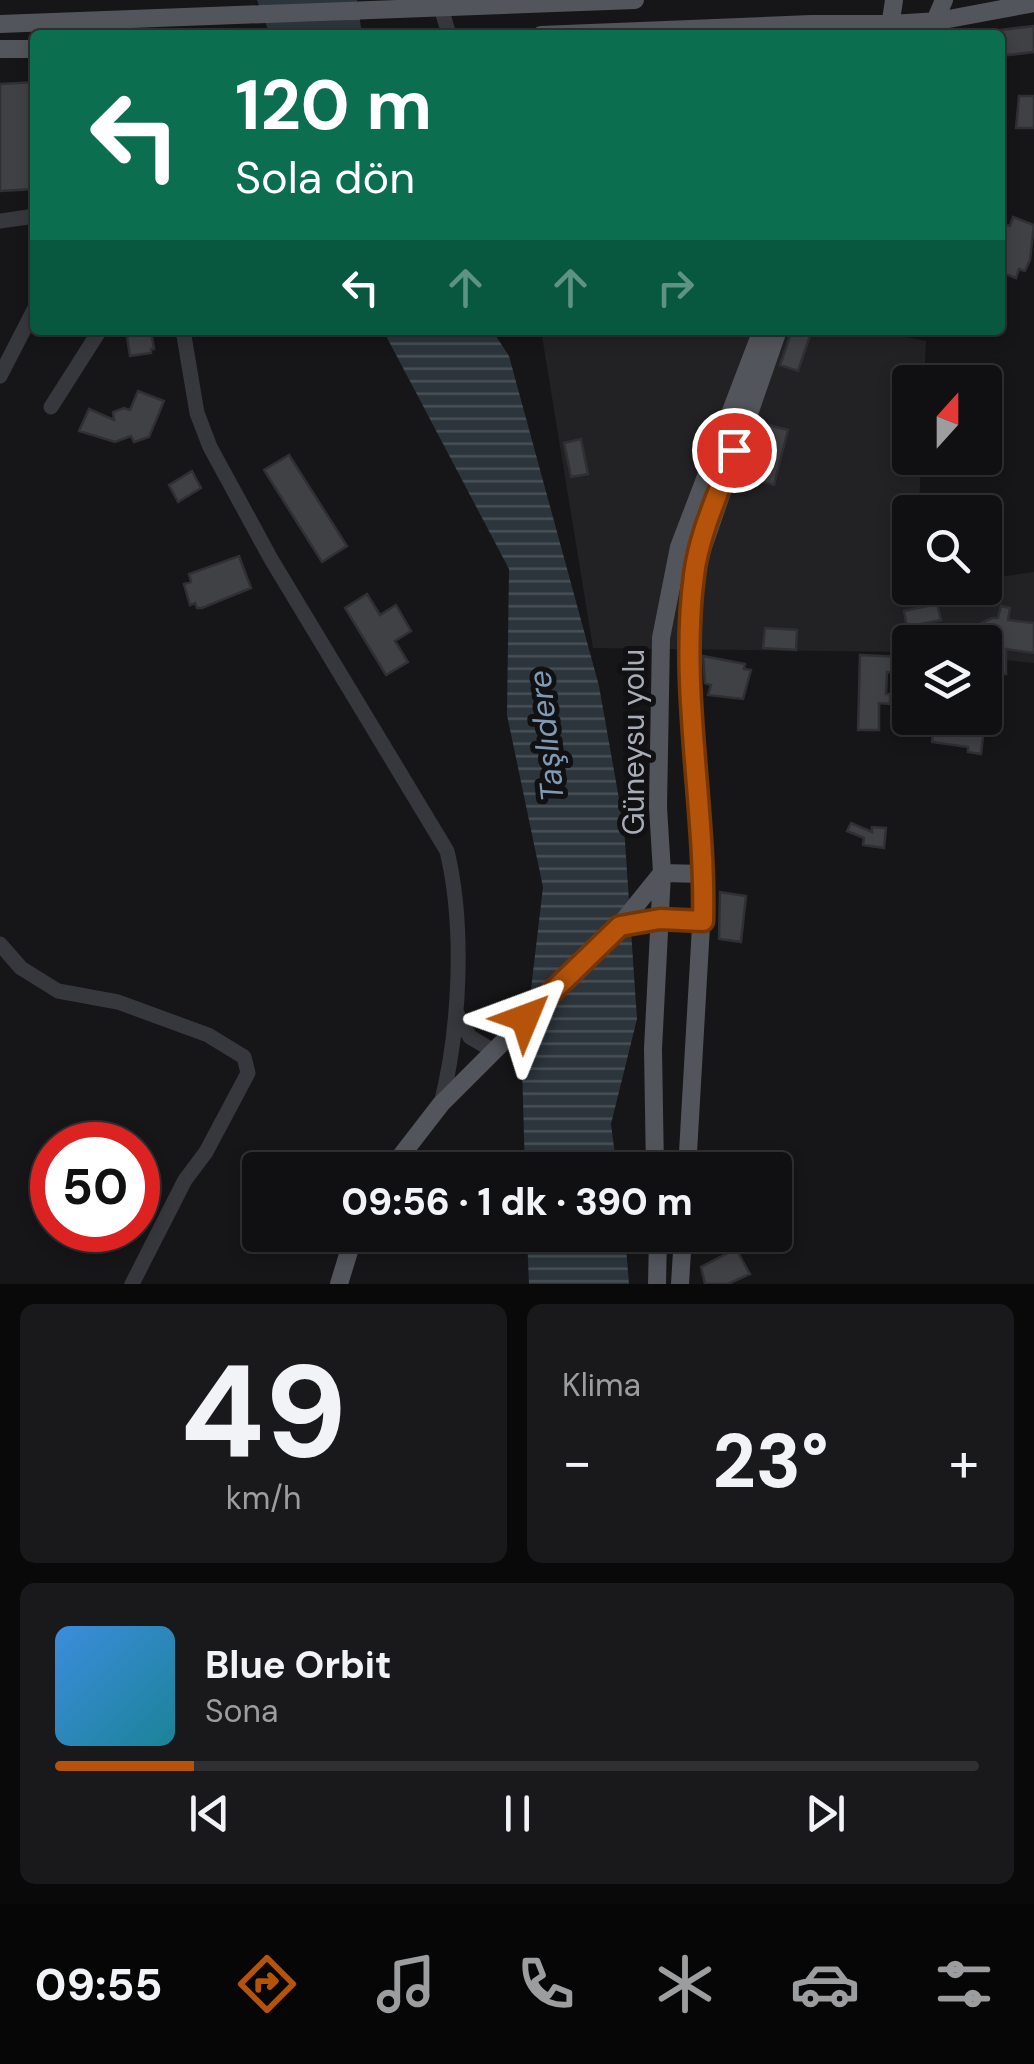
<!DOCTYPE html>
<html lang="tr">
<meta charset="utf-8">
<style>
body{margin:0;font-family:"DM Sans",sans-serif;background:#19191b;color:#f1f3f6;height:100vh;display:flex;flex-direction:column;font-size:38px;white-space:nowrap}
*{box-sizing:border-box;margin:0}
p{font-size:32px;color:#9c9d9f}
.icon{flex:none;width:55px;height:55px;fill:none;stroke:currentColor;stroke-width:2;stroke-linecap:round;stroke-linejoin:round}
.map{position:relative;height:1284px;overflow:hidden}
.sheet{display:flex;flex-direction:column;gap:20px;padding:20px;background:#09090a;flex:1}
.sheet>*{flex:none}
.top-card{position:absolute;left:30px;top:30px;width:975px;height:305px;border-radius:10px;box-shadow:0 5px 15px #0003,0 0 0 2px #303032;background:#0b6e4f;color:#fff;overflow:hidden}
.needle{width:65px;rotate:21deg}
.controls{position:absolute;left:892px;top:365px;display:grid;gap:20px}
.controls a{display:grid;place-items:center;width:110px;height:110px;border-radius:10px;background:#101012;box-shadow:0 5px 15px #0003,0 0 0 2px #303032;font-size:50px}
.speed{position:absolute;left:30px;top:1122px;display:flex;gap:20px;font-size:50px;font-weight:700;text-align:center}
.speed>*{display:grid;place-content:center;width:130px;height:130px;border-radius:50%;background:#101012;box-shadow:0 5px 15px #0003,0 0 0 2px #303032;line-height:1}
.speed .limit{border:15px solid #d22;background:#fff;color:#111}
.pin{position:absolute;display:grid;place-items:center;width:85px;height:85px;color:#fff;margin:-42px;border:5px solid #fff;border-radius:50%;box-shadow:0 2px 10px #0007}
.me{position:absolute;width:110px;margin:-55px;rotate:46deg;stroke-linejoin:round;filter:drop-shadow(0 0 8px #0008)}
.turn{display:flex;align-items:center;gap:35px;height:210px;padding:0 40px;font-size:45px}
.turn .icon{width:130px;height:130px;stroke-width:2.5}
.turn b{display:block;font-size:70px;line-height:85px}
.lanes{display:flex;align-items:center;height:95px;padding:0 40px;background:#0003;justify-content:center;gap:50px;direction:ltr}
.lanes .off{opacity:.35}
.big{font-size:75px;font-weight:800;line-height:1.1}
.sheet .tile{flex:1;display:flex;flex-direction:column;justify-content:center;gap:15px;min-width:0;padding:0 35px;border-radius:15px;background:#19191b}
.sheet .dial{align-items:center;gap:0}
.dial b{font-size:130px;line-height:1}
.song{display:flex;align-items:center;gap:30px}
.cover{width:120px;height:120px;border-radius:15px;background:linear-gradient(135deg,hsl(210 70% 55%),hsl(190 70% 35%))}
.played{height:10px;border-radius:5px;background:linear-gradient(90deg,#b45309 15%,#303032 15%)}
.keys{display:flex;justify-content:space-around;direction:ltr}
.heat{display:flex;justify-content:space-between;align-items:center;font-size:55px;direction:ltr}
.sheet .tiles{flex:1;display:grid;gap:20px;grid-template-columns:1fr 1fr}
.tile:last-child{grid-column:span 2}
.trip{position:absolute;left:242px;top:1152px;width:550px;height:100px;border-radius:10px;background:#101012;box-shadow:0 5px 15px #0003,0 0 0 2px #303032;font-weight:800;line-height:100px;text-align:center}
.dock{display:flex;height:160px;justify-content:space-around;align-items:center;background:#060607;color:#9c9d9f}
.dock .icon{width:70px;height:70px}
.dock .on{color:#b45309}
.dock b{font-size:45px;color:#f1f3f6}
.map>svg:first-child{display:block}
.built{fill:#222225}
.water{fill:url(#water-rules)}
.building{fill:#404145;stroke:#303034;stroke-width:2.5}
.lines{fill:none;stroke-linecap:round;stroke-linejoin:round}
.minor{stroke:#37383d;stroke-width:15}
.major{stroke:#53555c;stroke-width:18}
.route-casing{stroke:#753606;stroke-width:25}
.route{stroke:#b45309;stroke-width:18}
.labels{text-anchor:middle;stroke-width:10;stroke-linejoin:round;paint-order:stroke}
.street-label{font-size:30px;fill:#a8adb8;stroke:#111113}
.water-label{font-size:32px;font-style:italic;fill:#7f9bb3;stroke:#111113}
</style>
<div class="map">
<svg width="1034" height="1284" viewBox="0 0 1034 1284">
<defs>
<pattern id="water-rules" width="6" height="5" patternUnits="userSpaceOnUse" patternTransform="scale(2.5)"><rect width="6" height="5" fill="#2c353c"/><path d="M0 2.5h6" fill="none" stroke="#485056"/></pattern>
</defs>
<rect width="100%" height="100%" fill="#161618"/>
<path class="built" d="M541,330H873L926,341L924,382H910V458H921L919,512H910V588H985V579L1034,572V663L985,658V642H910V652L593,648Z"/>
<path class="water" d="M257,0H357L362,35H270Z
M383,330H492L509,356L599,686L624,827L637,1019L611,1124L617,1170H525L522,1066L543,887L507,715L509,569Z
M527,1235H625L629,1284H529Z"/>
<path class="building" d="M1034,26V52L1000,56V30Z
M35,82V189L0,191V84Z
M1019,96H1034V128H1016Z
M1013,217L1034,225L1030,260L1025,271L1019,269L1016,278L1000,272V232L1004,224L1010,226Z
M126,330H151L154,349H151V353L130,356Z
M792,330H812L798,371L780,365Z
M138,391L164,401L149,437L134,442L131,436L115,442L79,431L89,409L114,420L113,412L124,408L130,410Z
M765,424L788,430L774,485L751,479Z
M581,439L588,474L571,477L564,443Z
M289,455L347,546L322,562L264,470Z
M192,471L201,488L178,502L169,485Z
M239,556L251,588L202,608H197L195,603L190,605L184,584L191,582L189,574Z
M367,594L380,615L396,605L411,631L395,641L408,662L386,675L345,608Z
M937,604L941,620L907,627L904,611Z
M1001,606L1010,608L1008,620L1034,623V653L1006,649V674L989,673V647L985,642H967L969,629L992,618H998Z
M765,628L797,630L796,650L763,648Z
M860,655L902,657V673L887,672L886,694H890V704L879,703V730H858Z
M703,656L745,664L744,669L751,670L743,699L708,695L711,685L705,683Z
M935,719L984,728L981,754L968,752V747L932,742Z
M851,823L872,832V827L886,828L884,848L863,845L864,838L847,831Z
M720,892L746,896L741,942L719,939Z
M736,1249L750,1274L728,1284H705L701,1267Z"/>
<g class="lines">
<path class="minor" d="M439,0L449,35
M0,221L35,216
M183,330L197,413L210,447L271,559L447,851C465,926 460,1029 441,1104
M0,376L35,308
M51,407L100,330
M0,944L21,968L58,991L118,1002L208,1035L244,1057L248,1073L206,1152L185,1180L132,1284
M456,1012L470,1037L492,1050"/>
<path class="major" d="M0,24L635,0
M889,34L894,0
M541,35L811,24H892L938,21L1034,3
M929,35L944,0
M0,49H35
M620,925L660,919L703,921
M390,1170L441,1104L620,925L662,873L704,874
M655,1170L653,1049L662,873L658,807L661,638L679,547L762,330
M687,1170L704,874L689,627L695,570L778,330
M339,1284L354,1235
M657,1284L658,1235
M680,1284L683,1235"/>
</g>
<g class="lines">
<g class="route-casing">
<path id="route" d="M525,1018L620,926L660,919L703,921C706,806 679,690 694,575C699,533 720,490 734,450"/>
</g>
<use href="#route" class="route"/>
</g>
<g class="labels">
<g class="street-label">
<text transform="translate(634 742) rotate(-90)" y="10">Güneysu yolu</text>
</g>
<g class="water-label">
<text transform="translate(546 736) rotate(-96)" y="11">Taşlıdere</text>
</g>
</g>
</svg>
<div class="controls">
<a><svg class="needle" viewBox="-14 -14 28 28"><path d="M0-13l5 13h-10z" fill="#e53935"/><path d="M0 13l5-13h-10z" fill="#9c9d9f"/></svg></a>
<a><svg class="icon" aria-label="search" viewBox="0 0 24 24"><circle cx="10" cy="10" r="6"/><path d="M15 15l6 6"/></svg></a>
<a><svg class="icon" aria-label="layers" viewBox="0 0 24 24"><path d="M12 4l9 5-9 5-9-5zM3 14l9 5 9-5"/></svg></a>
</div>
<div class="speed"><div class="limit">50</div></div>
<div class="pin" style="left:734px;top:450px;background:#d93025"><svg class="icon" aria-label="arrive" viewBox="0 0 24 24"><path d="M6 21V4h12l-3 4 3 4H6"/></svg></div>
<svg class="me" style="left:525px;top:1018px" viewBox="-20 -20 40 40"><path d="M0-17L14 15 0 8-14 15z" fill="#b45309" stroke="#fff" stroke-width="4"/></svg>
<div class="trip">09:56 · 1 dk · 390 m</div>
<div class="top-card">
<div class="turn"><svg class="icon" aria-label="left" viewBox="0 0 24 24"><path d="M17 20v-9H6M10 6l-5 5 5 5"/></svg><div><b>120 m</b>Sola dön</div></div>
<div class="lanes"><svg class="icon" aria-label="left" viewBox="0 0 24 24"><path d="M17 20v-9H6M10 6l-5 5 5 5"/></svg><svg class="icon off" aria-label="ahead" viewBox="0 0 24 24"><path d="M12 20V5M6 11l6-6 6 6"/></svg><svg class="icon off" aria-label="ahead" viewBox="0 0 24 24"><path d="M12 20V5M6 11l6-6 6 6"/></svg><svg class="icon off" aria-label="right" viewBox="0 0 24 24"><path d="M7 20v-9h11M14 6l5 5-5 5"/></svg></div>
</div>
</div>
<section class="sheet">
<div class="tiles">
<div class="tile dial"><b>49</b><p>km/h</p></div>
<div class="tile"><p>Klima</p>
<div class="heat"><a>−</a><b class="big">23°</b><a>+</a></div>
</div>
<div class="tile">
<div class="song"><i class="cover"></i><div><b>Blue Orbit</b><p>Sona</p></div></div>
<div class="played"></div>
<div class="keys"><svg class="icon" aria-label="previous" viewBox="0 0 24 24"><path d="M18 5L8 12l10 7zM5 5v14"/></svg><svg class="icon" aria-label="pause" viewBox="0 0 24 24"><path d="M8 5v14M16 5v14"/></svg><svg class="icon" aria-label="next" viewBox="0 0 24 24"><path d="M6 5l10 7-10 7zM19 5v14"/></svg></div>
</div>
</div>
</section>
<nav class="dock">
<b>09:55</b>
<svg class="icon on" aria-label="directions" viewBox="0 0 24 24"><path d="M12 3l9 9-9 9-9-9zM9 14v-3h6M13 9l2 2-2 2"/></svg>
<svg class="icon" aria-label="music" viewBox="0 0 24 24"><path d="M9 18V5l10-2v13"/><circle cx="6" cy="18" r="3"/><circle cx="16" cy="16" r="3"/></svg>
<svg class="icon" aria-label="phone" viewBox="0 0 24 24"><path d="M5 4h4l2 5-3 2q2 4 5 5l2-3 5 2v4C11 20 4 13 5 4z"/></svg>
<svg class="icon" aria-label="climate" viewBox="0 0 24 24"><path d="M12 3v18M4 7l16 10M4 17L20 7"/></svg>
<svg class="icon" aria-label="car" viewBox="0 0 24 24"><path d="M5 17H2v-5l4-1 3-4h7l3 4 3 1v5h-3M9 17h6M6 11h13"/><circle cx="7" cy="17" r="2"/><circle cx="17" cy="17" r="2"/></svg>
<svg class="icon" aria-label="filters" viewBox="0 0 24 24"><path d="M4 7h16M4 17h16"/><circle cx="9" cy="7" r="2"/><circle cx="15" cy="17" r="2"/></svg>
</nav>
